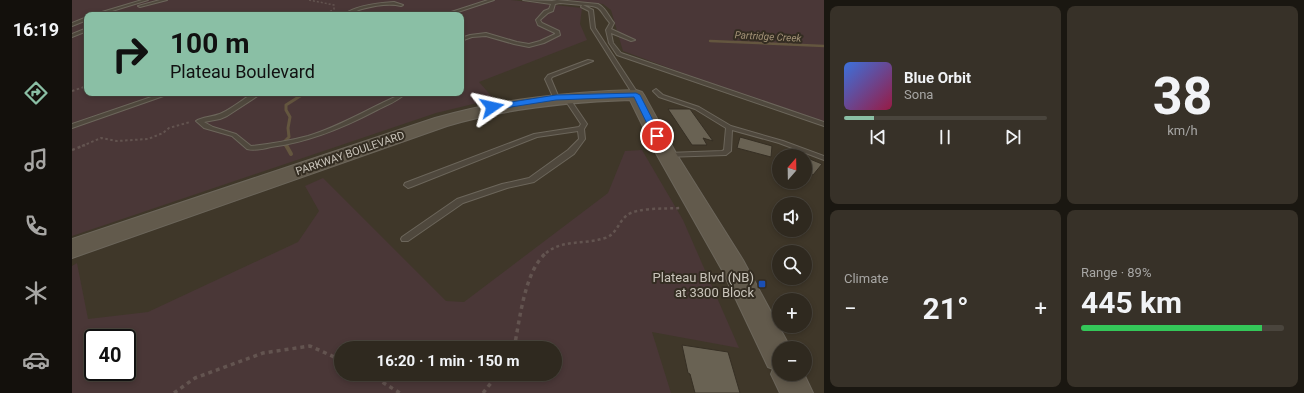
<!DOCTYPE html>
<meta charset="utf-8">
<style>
body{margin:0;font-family:Roboto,sans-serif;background:#373128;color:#f1f3f6;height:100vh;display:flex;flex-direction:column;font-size:15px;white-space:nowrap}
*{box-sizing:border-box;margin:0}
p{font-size:13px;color:#a7a6a4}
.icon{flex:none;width:22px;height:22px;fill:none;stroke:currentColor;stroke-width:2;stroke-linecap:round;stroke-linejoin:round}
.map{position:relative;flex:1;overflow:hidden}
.side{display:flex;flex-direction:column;gap:6px;padding:6px;background:#1a1711;width:480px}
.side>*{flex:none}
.banner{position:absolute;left:12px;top:12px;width:380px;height:84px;border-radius:8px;box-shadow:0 2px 6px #0003,0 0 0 1px #4a453d;background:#8abfa5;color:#111;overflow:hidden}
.needle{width:26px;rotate:20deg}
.tools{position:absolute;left:700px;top:149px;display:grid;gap:8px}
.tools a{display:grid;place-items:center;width:40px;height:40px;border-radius:50%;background:#2f291f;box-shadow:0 2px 6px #0003,0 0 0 1px #4a453d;font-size:20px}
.speed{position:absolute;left:12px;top:329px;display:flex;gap:8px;font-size:20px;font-weight:700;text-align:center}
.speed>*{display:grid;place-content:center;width:52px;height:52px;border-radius:50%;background:#2f291f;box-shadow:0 2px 6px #0003,0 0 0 1px #4a453d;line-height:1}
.speed .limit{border:2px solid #111;border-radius:6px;background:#fff;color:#111}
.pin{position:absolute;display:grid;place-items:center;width:34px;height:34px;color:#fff;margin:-17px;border:2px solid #fff;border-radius:50%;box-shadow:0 1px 4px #0007}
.me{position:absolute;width:44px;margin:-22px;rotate:79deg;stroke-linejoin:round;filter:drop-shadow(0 0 3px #0008)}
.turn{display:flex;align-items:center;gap:14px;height:84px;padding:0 20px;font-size:18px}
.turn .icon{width:52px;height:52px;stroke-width:2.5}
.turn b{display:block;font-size:28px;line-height:34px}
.big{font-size:30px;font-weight:700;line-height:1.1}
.side .tile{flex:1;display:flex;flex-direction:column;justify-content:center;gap:6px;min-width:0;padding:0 14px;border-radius:8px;background:#373128}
.side .dial{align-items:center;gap:0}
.dial b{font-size:52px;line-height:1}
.song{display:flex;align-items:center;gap:12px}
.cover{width:48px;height:48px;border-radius:6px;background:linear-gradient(135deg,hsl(220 70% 55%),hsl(340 70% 35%))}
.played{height:4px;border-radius:2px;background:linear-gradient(90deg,#8abfa5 15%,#4a453d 15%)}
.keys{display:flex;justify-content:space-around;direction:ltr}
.heat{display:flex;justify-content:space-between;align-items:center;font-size:22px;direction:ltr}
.charge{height:6px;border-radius:3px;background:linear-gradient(90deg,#34c759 89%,#4a453d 0)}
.side .tiles{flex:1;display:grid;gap:6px;grid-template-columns:repeat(2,1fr)}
.trip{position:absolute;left:262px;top:341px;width:228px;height:40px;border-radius:20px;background:#2f291f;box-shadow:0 2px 6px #0003,0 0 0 1px #4a453d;font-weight:700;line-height:40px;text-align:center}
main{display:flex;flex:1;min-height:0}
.tabs{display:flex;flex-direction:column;width:72px;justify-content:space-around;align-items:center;background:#13100c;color:#a7a6a4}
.tabs .icon{width:28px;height:28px}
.tabs .selected{color:#8abfa5}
.tabs b{font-size:18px;color:#f1f3f6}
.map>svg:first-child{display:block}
.green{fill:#4a3737;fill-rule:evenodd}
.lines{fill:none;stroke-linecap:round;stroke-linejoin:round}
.stream-far2{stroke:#64563f;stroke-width:2.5}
.stream-far1{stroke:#64563f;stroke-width:3}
.stream{stroke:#64563f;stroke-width:4}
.building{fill:#696253;stroke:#362f24}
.lane-casing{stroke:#6c665b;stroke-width:2}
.secondary-casing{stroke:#6c665b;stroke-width:2}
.path-far3{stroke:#635450;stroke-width:1.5;stroke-dasharray:2 2;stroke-linecap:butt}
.path-far2{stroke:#635450;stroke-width:2;stroke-dasharray:2.5 2.5;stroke-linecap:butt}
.path-far1{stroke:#635450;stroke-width:2.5;stroke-dasharray:3 3;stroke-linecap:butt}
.path{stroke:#635450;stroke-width:3.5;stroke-dasharray:4 4;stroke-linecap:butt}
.lane{fill:#4f483d;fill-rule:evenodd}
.secondary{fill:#625a4c;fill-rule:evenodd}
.route{fill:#1a73e8;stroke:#114b97}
.transit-dot{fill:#1a4fb4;stroke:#342d22;stroke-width:1.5}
.labels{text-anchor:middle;stroke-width:4;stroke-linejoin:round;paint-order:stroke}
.far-water-label{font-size:10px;font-style:italic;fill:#a49377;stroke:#342d22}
.street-label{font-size:11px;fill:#c9c4ba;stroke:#342d22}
.near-poi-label{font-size:13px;fill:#c9c4ba;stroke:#342d22;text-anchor:end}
</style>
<main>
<nav class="tabs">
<b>16:19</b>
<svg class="icon selected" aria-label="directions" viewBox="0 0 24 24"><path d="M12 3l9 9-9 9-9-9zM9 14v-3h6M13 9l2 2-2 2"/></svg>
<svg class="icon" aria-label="music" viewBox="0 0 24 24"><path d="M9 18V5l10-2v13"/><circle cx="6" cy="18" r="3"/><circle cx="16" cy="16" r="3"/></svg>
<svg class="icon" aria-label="phone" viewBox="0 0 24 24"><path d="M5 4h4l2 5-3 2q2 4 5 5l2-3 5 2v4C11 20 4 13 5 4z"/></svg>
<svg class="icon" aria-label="climate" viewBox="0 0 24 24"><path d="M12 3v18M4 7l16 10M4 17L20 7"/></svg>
<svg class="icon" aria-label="car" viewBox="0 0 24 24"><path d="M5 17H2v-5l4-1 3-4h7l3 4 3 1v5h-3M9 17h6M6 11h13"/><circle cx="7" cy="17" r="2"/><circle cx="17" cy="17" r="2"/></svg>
</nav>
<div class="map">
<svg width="752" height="393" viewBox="0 0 752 393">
<rect width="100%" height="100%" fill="#3f3729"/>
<path class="green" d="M0,0H439L510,8L508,24L515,40L407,82L422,99L364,113L0,236ZM15,15H389V93H15Z
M496,0H752V125L551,51L539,10L531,4Z
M570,150L611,220L667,348L580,332L599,393H0V266L5,263L16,319L76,312L226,242L247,211L233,186L251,178L374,301L392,302L536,193L553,151ZM21,338H55V372H21ZM269,348H483V374H269Z"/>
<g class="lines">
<path class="stream-far2" d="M638,41L752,46"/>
<path class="stream-far1" d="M214,146L213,141L217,137L216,128L218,117L214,110V105L233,93"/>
<path class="stream" d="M214,145L219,154"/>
</g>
<path class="building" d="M596,109H618L641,141L631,138L635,145H620Z
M668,137L700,146L699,157L665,148Z
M733,157L750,164L741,175L733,171Z
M610,345L656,352L668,393H623L618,374L616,373Z"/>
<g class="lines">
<g class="lane-casing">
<path id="lane" d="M70,0H76L27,15H20Z
M88,0H95L68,7L66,6Z
M416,0H422L377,15H370Z
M451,0L480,1L485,0L526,4C534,8 537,17 542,23L539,29L563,40L559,41L539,33L541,43L549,53L752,122V126L545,55L537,43L534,30L538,23C525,8 532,7 511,5L521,10L523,28L567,95L566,96H562L519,28L517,11L509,7L510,5L488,3L483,4L481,11L476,13L468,20L470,23L487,31L488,35L472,43L457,47L442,44L414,36L400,37L389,41V38L398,35L414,33L445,42L457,44L468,41L483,34V33L466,25L464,20L472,11L477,9L479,4Z
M322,2L331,5L329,6C318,3 301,6 290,9C283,11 278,15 271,15C284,5 306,3 322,2Z
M15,17V20L0,26V23Z
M15,28V31L0,37V34Z
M516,60L521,61L480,77L479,79L487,98L484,100L482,99L473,79L476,75Z
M584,89L591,95L627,107L659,126L711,141L752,156V160L707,143L660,130L659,151L654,155L592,157L591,155L592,153H595L650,151L652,150L654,128L623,109L587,97L581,91Z
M91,93H100L0,128V124Z
M182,93H190L155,116L148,119L132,122L141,127L164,134L179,146C198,144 217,141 236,136C266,127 294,110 323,97L327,93H334C326,101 315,105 305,110C271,128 237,142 199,147C191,149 182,151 175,149L160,136L132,128L124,121C129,117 142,117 150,113C162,107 171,99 182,93Z
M494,95L496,96L515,124L512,129L513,139L502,154L462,182L435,188L391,203L336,241H330L329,239L330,237L385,199L430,184L457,178L496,150L507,139L506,131L465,137L339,187L336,188L332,185L333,183L462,134L507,127L509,124L491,97Z"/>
</g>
<g class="secondary-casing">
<path id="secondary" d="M564,90L570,92L572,95L605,155L671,260L718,347V348H707V374H732L741,393H708L699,374L701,369L696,367L650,270L585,155L558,100C496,102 435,108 375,126L0,258V239L363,118C430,99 494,92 564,90Z"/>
</g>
<path class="path-far3" d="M237,0L262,5V9L252,15"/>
<path class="path-far2" d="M0,91L15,86
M10,146L29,138L45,141L76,139L91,133L97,128L118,122"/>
<path class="path-far1" d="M0,150L13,145
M474,253C491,239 512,245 533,238C544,235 546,223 554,216C564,207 594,209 608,208"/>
<path class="path" d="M442,348C448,320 452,271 475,252
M297,374L328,393
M102,393L123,378L191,353L238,346L269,360
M411,393L426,374"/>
<use href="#lane" class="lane"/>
<use href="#secondary" class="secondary"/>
</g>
<path class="route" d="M564,93L568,95L589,136L588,138H582L581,136L562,97L484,100L420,110L417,107L420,105L484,95Z"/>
<rect class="transit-dot" x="686" y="280" width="8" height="8" rx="2"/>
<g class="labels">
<g class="far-water-label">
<text transform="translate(696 36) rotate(3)" y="4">Partridge Creek</text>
</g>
<g class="street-label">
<text transform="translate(278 153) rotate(-19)" y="4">PARKWAY BOULEVARD</text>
</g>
<g class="near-poi-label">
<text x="682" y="282">Plateau Blvd (NB)<tspan x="682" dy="15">at 3300 Block</tspan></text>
</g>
</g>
</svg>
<div class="tools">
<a><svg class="needle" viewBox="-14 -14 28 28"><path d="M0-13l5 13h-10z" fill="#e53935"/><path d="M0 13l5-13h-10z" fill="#a7a6a4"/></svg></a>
<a><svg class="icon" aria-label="sound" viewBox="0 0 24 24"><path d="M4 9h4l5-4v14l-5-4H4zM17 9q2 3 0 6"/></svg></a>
<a><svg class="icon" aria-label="search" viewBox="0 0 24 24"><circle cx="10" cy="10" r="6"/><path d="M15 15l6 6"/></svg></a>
<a>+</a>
<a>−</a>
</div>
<div class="speed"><div class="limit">40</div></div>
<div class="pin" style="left:585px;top:136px;background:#d93025"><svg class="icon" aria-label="arrive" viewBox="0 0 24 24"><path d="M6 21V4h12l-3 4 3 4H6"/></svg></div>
<svg class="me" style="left:420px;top:107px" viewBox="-20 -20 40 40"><path d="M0-17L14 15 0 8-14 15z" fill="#1a73e8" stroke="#fff" stroke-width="4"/></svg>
<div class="trip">16:20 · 1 min · 150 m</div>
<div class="banner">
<div class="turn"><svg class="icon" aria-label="right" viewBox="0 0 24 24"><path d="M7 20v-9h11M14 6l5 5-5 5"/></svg><div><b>100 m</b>Plateau Boulevard</div></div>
</div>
</div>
<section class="side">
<div class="tiles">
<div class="tile">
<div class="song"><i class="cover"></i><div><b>Blue Orbit</b><p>Sona</p></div></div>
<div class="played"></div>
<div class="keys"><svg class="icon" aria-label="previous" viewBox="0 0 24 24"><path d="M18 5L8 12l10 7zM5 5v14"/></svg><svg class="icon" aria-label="pause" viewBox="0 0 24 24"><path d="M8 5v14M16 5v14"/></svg><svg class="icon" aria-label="next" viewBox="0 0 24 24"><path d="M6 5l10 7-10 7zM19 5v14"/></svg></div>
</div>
<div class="tile dial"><b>38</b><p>km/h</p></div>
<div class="tile"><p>Climate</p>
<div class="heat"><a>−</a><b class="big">21°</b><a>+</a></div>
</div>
<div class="tile"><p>Range · 89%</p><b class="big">445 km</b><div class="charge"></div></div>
</div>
</section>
</main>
